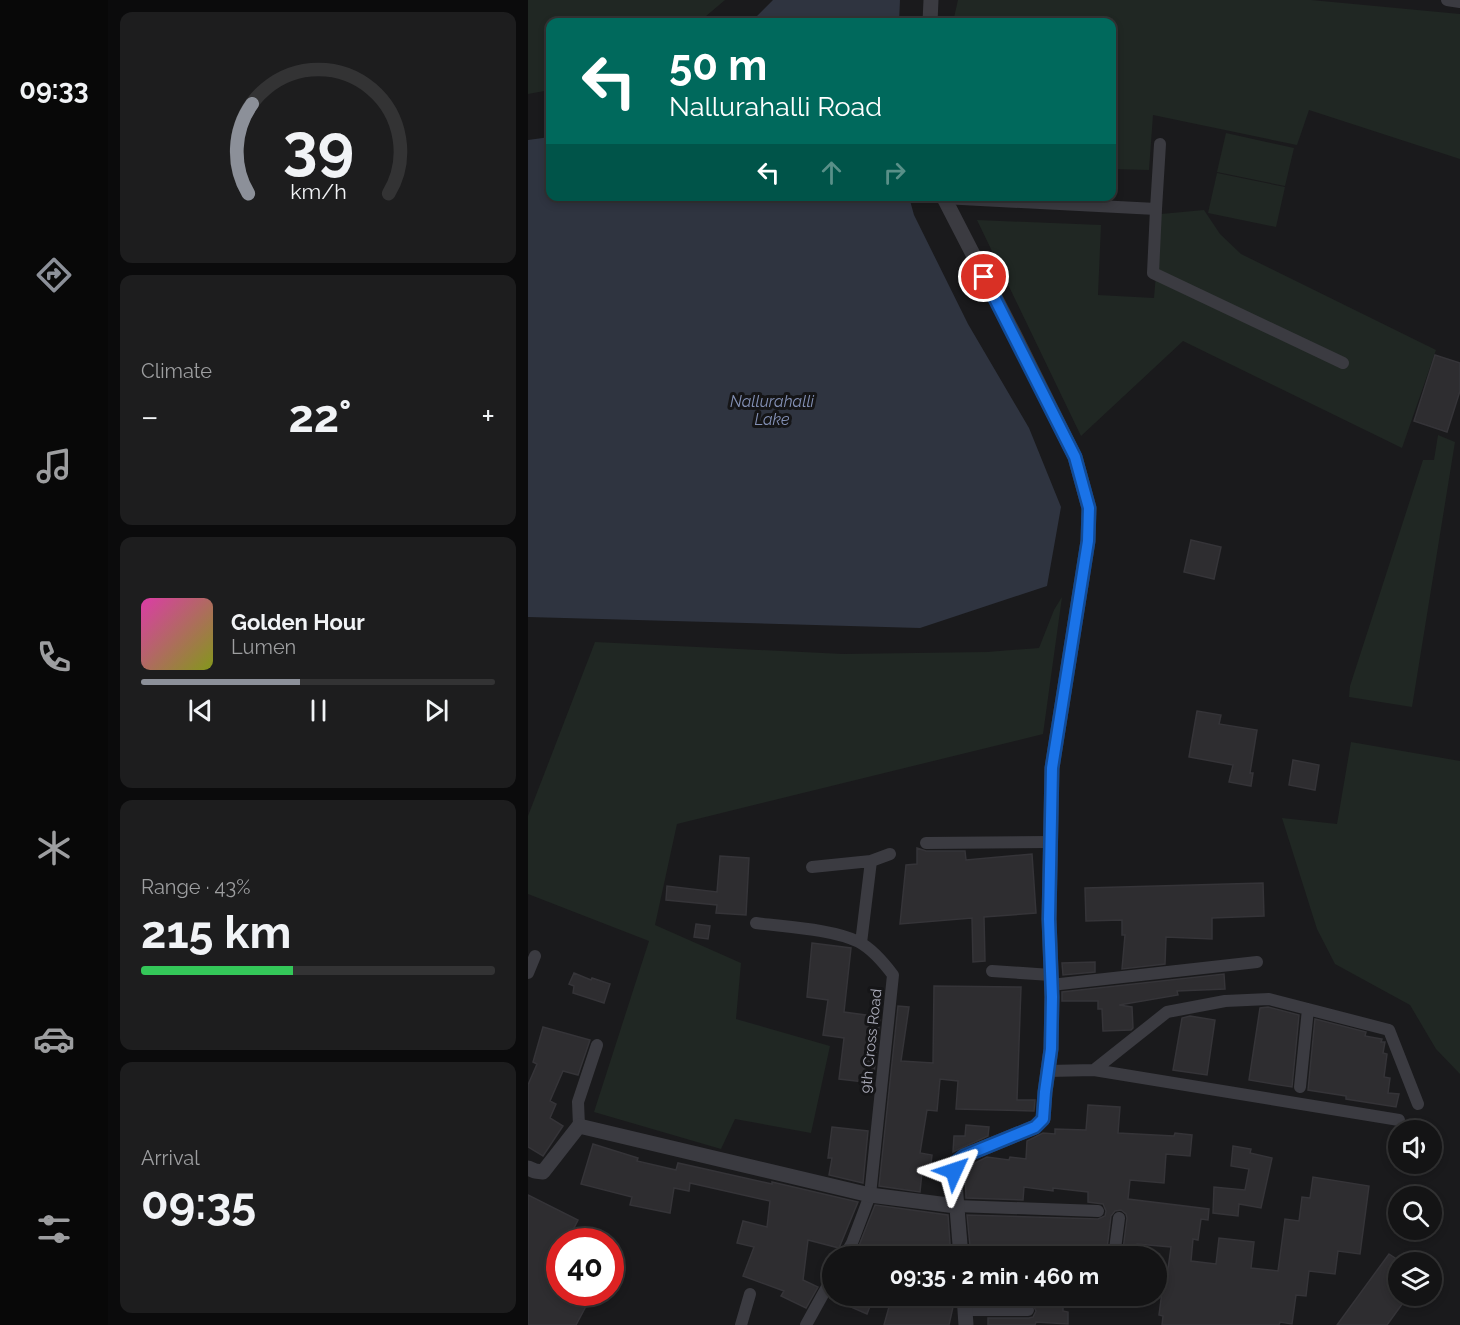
<!DOCTYPE html>
<meta charset="utf-8">
<style>
body{margin:0;font-family:Raleway,sans-serif;background:#1d1d1e;color:#f1f3f6;height:100vh;display:flex;flex-direction:column;font-size:22px;white-space:nowrap}
*{box-sizing:border-box;margin:0}
p{font-size:20px;color:#9d9ea0}
.icon{flex:none;width:33px;height:33px;fill:none;stroke:currentColor;stroke-width:2;stroke-linecap:round;stroke-linejoin:round}
.map{position:relative;flex:1;overflow:hidden}
.side{display:flex;flex-direction:column;gap:12px;padding:12px;background:#0b0b0c;width:420px}
.side>*{flex:none}
.top-card{position:absolute;left:18px;top:18px;width:570px;height:183px;border-radius:12px;box-shadow:0 3px 9px #0003,0 0 0 2px #333334;background:#00695c;color:#fff;overflow:hidden}
.fabs{position:absolute;left:860px;top:1120px;display:grid;gap:12px}
.fabs a{display:grid;place-items:center;width:54px;height:54px;border-radius:50%;background:#141415;box-shadow:0 3px 9px #0003,0 0 0 2px #333334;font-size:30px}
.speed{position:absolute;left:18px;top:1228px;display:flex;gap:12px;font-size:30px;font-weight:700;text-align:center}
.speed>*{display:grid;place-content:center;width:78px;height:78px;border-radius:50%;background:#141415;box-shadow:0 3px 9px #0003,0 0 0 2px #333334;line-height:1}
.speed .limit{border:9px solid #d22;background:#fff;color:#111}
.pin{position:absolute;display:grid;place-items:center;width:51px;height:51px;color:#fff;margin:-26px;border:3px solid #fff;border-radius:50%;box-shadow:0 2px 6px #0007}
.me{position:absolute;width:66px;margin:-33px;rotate:48deg;stroke-linejoin:round;filter:drop-shadow(0 0 4px #0008)}
.turn{display:flex;align-items:center;gap:21px;height:126px;padding:0 24px;font-size:27px}
.turn .icon{width:78px;height:78px;stroke-width:2.5}
.turn b{display:block;font-size:42px;line-height:51px}
.lanes{display:flex;align-items:center;height:57px;padding:0 24px;background:#0003;justify-content:center;gap:30px;direction:ltr}
.lanes .off{opacity:.35}
.big{font-size:45px;font-weight:700;line-height:1.1}
.side .tile{flex:1;display:flex;flex-direction:column;justify-content:center;gap:9px;min-width:0;padding:0 21px;border-radius:12px;background:#1d1d1e}
.side .dial{align-items:center;gap:0}
.dial svg{height:156px;overflow:visible;fill:none;stroke:#333334;stroke-width:7;stroke-linecap:round;text-anchor:middle}
.dial text{fill:#f1f3f6;stroke:none}
.song{display:flex;align-items:center;gap:18px}
.cover{width:72px;height:72px;border-radius:9px;background:linear-gradient(135deg,hsl(320 70% 55%),hsl(70 70% 35%))}
.played{height:6px;border-radius:3px;background:linear-gradient(90deg,#8c9099 45%,#333334 45%)}
.keys{display:flex;justify-content:space-around;direction:ltr}
.heat{display:flex;justify-content:space-between;align-items:center;font-size:33px;direction:ltr}
.charge{height:9px;border-radius:4px;background:linear-gradient(90deg,#34c759 43%,#333334 0)}
.trip{position:absolute;left:294px;top:1246px;width:345px;height:60px;border-radius:30px;background:#141415;box-shadow:0 3px 9px #0003,0 0 0 2px #333334;font-weight:700;line-height:60px;text-align:center}
main{display:flex;flex:1;min-height:0}
.tabs{display:flex;flex-direction:column;width:108px;justify-content:space-around;align-items:center;background:#080808;color:#9d9ea0}
.tabs .icon{width:42px;height:42px}
.tabs .selected{color:#8c9099}
.tabs b{font-size:27px;color:#f1f3f6}
.map>svg:first-child{display:block}
.green{fill:#202723}
.water{fill:#2f3440}
.building{fill:#2e2d30;stroke:#353438;stroke-width:1.5}
.lines{fill:none;stroke-linecap:round;stroke-linejoin:round}
.minor{stroke:#3b3b41;stroke-width:12}
.tertiary{stroke:#3b3b41;stroke-width:15}
.route-casing{stroke:#114b97;stroke-width:15}
.route{stroke:#1a73e8;stroke-width:10}
.labels{text-anchor:middle;stroke-width:6;stroke-linejoin:round;paint-order:stroke}
.street-label{font-size:15px;fill:#acadbb;stroke:#151517}
.water-label{font-size:16px;font-style:italic;fill:#8491b6;stroke:#151517}
</style>
<main>
<nav class="tabs">
<b>09:33</b>
<svg class="icon selected" aria-label="directions" viewBox="0 0 24 24"><path d="M12 3l9 9-9 9-9-9zM9 14v-3h6M13 9l2 2-2 2"/></svg>
<svg class="icon" aria-label="music" viewBox="0 0 24 24"><path d="M9 18V5l10-2v13"/><circle cx="6" cy="18" r="3"/><circle cx="16" cy="16" r="3"/></svg>
<svg class="icon" aria-label="phone" viewBox="0 0 24 24"><path d="M5 4h4l2 5-3 2q2 4 5 5l2-3 5 2v4C11 20 4 13 5 4z"/></svg>
<svg class="icon" aria-label="climate" viewBox="0 0 24 24"><path d="M12 3v18M4 7l16 10M4 17L20 7"/></svg>
<svg class="icon" aria-label="car" viewBox="0 0 24 24"><path d="M5 17H2v-5l4-1 3-4h7l3 4 3 1v5h-3M9 17h6M6 11h13"/><circle cx="7" cy="17" r="2"/><circle cx="17" cy="17" r="2"/></svg>
<svg class="icon" aria-label="filters" viewBox="0 0 24 24"><path d="M4 7h16M4 17h16"/><circle cx="9" cy="7" r="2"/><circle cx="15" cy="17" r="2"/></svg>
</nav>
<section class="side">
<div class="tile dial"><svg viewBox="0 0 100 80">
<path d="M14 69A42 42 0 1 1 86 69"/>
<path d="M14 69A42 42 0 0 1 16 23" stroke="#8c9099"/>
<text x="50" y="56" font-size="32" font-weight="700">39</text>
<text x="50" y="72" font-size="11">km/h</text>
</svg></div>
<div class="tile"><p>Climate</p>
<div class="heat"><a>−</a><b class="big">22°</b><a>+</a></div>
</div>
<div class="tile">
<div class="song"><i class="cover"></i><div><b>Golden Hour</b><p>Lumen</p></div></div>
<div class="played"></div>
<div class="keys"><svg class="icon" aria-label="previous" viewBox="0 0 24 24"><path d="M18 5L8 12l10 7zM5 5v14"/></svg><svg class="icon" aria-label="pause" viewBox="0 0 24 24"><path d="M8 5v14M16 5v14"/></svg><svg class="icon" aria-label="next" viewBox="0 0 24 24"><path d="M6 5l10 7-10 7zM19 5v14"/></svg></div>
</div>
<div class="tile"><p>Range · 43%</p><b class="big">215 km</b><div class="charge"></div></div>
<div class="tile"><p>Arrival</p><b class="big">09:35</b></div>
</section>
<div class="map">
<svg width="932" height="1325" viewBox="0 0 932 1325">
<rect width="100%" height="100%" fill="#1a1a1c"/>
<path class="green" d="M0,0H197L171,22H22V90L0,94Z
M430,0H783L932,14V159L781,110L769,145L625,115L621,170L584,169V22H425Z
M698,133L766,148L757,186L689,172Z
M689,173L757,187L748,227L680,213Z
M676,210L692,234L713,254L908,350L874,448L655,341L553,436L449,220L573,225L570,295L626,298L633,214Z
M910,435L927,442L884,707L821,697L822,686L895,460H906Z
M534,597L515,734L149,824L127,925L213,963L208,1019L302,1046L283,1133L207,1119L193,1149L66,1112L121,941L0,894V816L67,642L315,654L459,652L511,648L526,610Z
M823,742L932,761V1074L908,1049L882,1005L807,964L789,929L754,818L809,824Z"/>
<path class="water" d="M245,0H372L371,22H223Z
M22,137V196L381,197L386,215L440,324L501,428L533,507L519,586L392,628L0,617V140Z"/>
<path class="building" d="M907,355L932,363V391L919,432L886,421Z
M663,540L693,547L686,579L656,572Z
M669,711L693,715L691,724L729,730L722,773H725L723,786L701,782L705,765L661,757Z
M765,760L791,765L787,790L761,785Z
M389,848L398,851H437L438,860L504,854L508,913L456,917L457,961L445,962L444,918L372,924L378,865L389,864Z
M192,856L221,858L218,915L188,913L189,905L138,900L139,886L189,892Z
M735,883L736,916L684,918V939L638,937L637,964L594,969L597,935H594V920L558,921L557,888Z
M168,924L182,926L180,939L166,937Z
M284,943L323,948L316,1012L352,1017L345,1083L311,1079L316,1038L295,1035L300,1000L279,997Z
M567,962V972L535,975L534,963Z
M46,973L63,980L64,978L82,984L76,1003L45,993L46,986L41,984Z
M696,974L697,989L649,991L650,995L591,1005L604,1007L605,1028L603,1030L575,1031L574,1009H570V1001H534V992Z
M406,986L493,987L489,1100H507L506,1111L428,1109L430,1081L412,1079L409,1111L399,1110L392,1153L404,1155L402,1172H394L392,1192L351,1186L370,1006L381,1007L373,1061L405,1063Z
M740,1007L771,1015L764,1087L721,1080L732,1008Z
M662,1016L687,1020L679,1075L645,1070L654,1018Z
M787,1019L838,1032L837,1036L854,1039L853,1042H857L855,1053L859,1054L856,1077L862,1078L860,1093L871,1094L868,1107L818,1099V1096L780,1090Z
M15,1027L62,1040L50,1075L35,1071L22,1101L28,1104L22,1118L35,1126L15,1156L0,1147V1085L9,1064L5,1062Z
M560,1105L592,1107L590,1133L646,1136L647,1133L664,1135L662,1156L638,1154L636,1183L602,1180L600,1199L681,1209L680,1220L673,1219L670,1240L665,1239L663,1261L688,1264L691,1238L726,1242L723,1268L750,1271L757,1219L771,1221L774,1197L782,1198L785,1177L841,1186L832,1254L810,1251L807,1274L781,1271L778,1296L768,1295L764,1324L752,1322L751,1325H634L635,1316L631,1315L636,1276H639L643,1247L609,1244L605,1257H594L599,1218L598,1214L593,1210L587,1211L583,1216L578,1257L501,1252V1257L443,1256L439,1215L570,1219L577,1216L578,1211L575,1204L560,1202V1192L525,1188V1191L496,1187L495,1200L438,1198L437,1168L459,1157L481,1160L482,1157L498,1159L499,1141L515,1133L527,1134V1129L558,1130Z
M438,1125L461,1127L460,1136L425,1152L426,1136H437Z
M304,1127L340,1131L335,1183L301,1175L304,1158H300Z
M65,1144L110,1158L109,1161L148,1170L150,1163L244,1184V1182L330,1202L311,1248L280,1240L275,1280L290,1287L278,1308L253,1296L256,1291L215,1276L226,1247L209,1243L215,1221L239,1227L242,1201L162,1183L161,1191L146,1188L142,1213L102,1205L104,1197L53,1184Z
M705,1146L723,1149L722,1153L744,1158L733,1208L711,1204L710,1216L685,1213L686,1187L717,1190L721,1169L703,1166Z
M0,1195L50,1220L39,1242H32V1293H65L48,1325H0Z
M347,1205L420,1215L423,1257H330L332,1254L328,1253Z
M861,1254L870,1260V1296H880L859,1325H809Z
M303,1296H346L339,1314L302,1298Z
M364,1296H423L422,1306L425,1307L421,1325H356Z
M462,1296H535V1311L540,1312V1324L508,1322L507,1325H460V1318H501L505,1317L508,1311L504,1303L462,1302Z"/>
<g class="lines">
<path class="minor" d="M919,0L932,2
M415,198L628,209L625,273L815,363
M628,209L632,144
M398,843L522,842
M284,867L343,861
M228,923C258,927 305,929 331,942C344,949 356,963 365,975L342,1195L324,1243L316,1257
M333,943L343,861L362,854
M464,971L523,975
M0,973L7,956
M523,985L729,962
M566,1070L639,1012L697,1001L741,999L861,1030L890,1104
M520,1071L566,1070L871,1120
M772,1087L780,1009
M51,1126L50,1102L69,1045
M428,1206L570,1211
M586,1257L591,1218
M437,1310H500
M213,1325L222,1294
M278,1325L304,1278"/>
<path class="tertiary" d="M402,22L403,0
M415,196L487,336L547,457L561,508L560,541L524,768L521,919L524,997L523,1049L517,1092L515,1119L507,1127L436,1156L428,1162L426,1171L433,1257
M0,1168L7,1171L15,1172L51,1126L342,1195L428,1206
M436,1296L438,1325"/>
</g>
<g class="lines">
<g class="route-casing">
<path id="route" d="M426,1171L428,1162L436,1156L507,1127L515,1119L517,1092L523,1049L524,997L521,919L524,768L560,541L561,508L547,457L456,277"/>
</g>
<use href="#route" class="route"/>
</g>
<g class="labels">
<g class="street-label">
<text transform="translate(343 1041) rotate(-84)" y="5">9th Cross Road</text>
</g>
<g class="water-label">
<text x="244" y="407">Nallurahalli<tspan x="244" dy="18">Lake</tspan></text>
</g>
</g>
</svg>
<div class="fabs">
<a><svg class="icon" aria-label="sound" viewBox="0 0 24 24"><path d="M4 9h4l5-4v14l-5-4H4zM17 9q2 3 0 6"/></svg></a>
<a><svg class="icon" aria-label="search" viewBox="0 0 24 24"><circle cx="10" cy="10" r="6"/><path d="M15 15l6 6"/></svg></a>
<a><svg class="icon" aria-label="layers" viewBox="0 0 24 24"><path d="M12 4l9 5-9 5-9-5zM3 14l9 5 9-5"/></svg></a>
</div>
<div class="speed"><div class="limit">40</div></div>
<div class="pin" style="left:456px;top:277px;background:#d93025"><svg class="icon" aria-label="arrive" viewBox="0 0 24 24"><path d="M6 21V4h12l-3 4 3 4H6"/></svg></div>
<svg class="me" style="left:426px;top:1171px" viewBox="-20 -20 40 40"><path d="M0-17L14 15 0 8-14 15z" fill="#1a73e8" stroke="#fff" stroke-width="4"/></svg>
<div class="trip">09:35 · 2 min · 460 m</div>
<div class="top-card">
<div class="turn"><svg class="icon" aria-label="left" viewBox="0 0 24 24"><path d="M17 20v-9H6M10 6l-5 5 5 5"/></svg><div><b>50 m</b>Nallurahalli Road</div></div>
<div class="lanes"><svg class="icon" aria-label="left" viewBox="0 0 24 24"><path d="M17 20v-9H6M10 6l-5 5 5 5"/></svg><svg class="icon off" aria-label="ahead" viewBox="0 0 24 24"><path d="M12 20V5M6 11l6-6 6 6"/></svg><svg class="icon off" aria-label="right" viewBox="0 0 24 24"><path d="M7 20v-9h11M14 6l5 5-5 5"/></svg></div>
</div>
</div>
</main>
